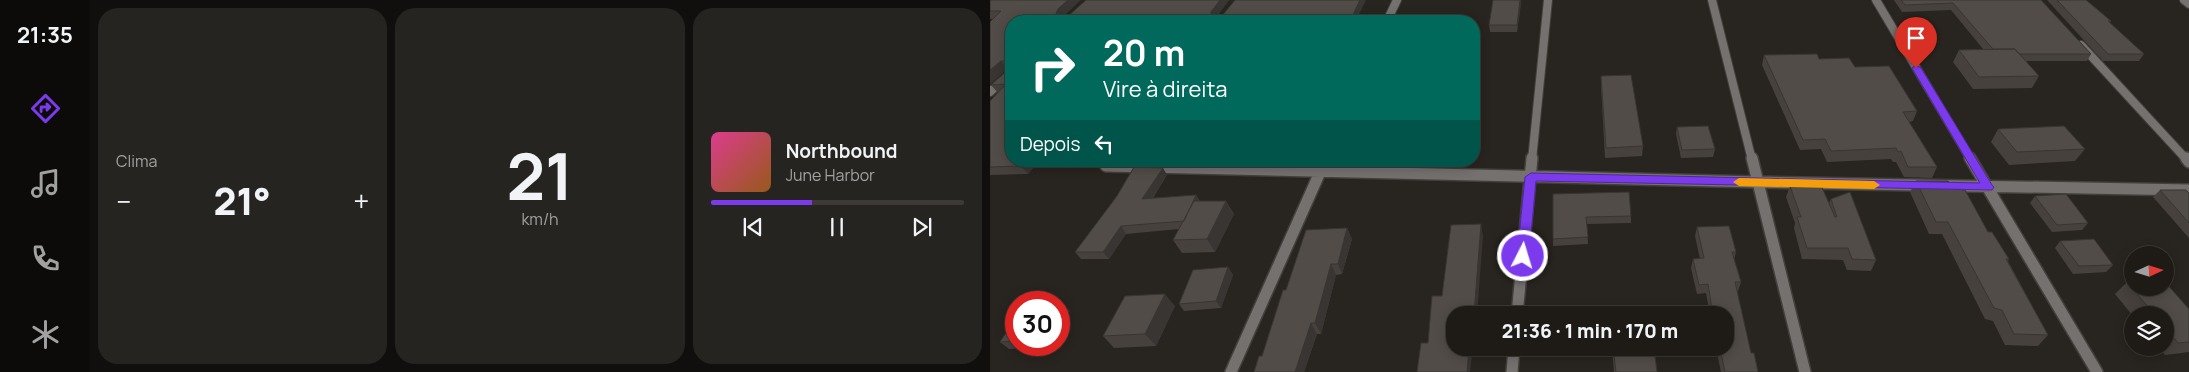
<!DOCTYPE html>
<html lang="pt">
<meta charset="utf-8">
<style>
body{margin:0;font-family:Manrope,sans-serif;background:#262420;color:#f1f3f6;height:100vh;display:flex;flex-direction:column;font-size:19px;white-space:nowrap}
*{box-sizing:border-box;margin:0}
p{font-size:16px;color:#a1a1a1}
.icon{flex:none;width:28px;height:28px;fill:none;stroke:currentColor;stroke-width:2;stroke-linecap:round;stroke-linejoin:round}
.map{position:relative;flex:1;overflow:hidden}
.details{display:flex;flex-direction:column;gap:8px;padding:8px;background:#100f0d;width:900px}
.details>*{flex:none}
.top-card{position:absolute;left:15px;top:15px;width:475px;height:152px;border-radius:20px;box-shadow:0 2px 12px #0003,0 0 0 1px #3c3936;background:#00695c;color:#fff;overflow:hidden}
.needle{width:32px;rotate:86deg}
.tools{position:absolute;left:1134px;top:246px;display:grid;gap:10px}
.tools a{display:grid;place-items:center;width:50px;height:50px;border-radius:50%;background:#1e1b17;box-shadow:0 2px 12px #0003,0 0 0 1px #3c3936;font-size:25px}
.speed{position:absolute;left:15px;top:291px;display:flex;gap:10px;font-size:25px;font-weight:700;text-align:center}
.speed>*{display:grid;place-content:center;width:65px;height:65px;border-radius:50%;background:#1e1b17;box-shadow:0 2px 12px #0003,0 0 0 1px #3c3936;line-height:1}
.speed .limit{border:8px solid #d22;background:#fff;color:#111}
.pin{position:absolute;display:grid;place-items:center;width:42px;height:42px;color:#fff;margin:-51px -21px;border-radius:50% 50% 50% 0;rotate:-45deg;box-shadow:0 0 5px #0007}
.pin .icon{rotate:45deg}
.me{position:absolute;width:55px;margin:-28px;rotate:5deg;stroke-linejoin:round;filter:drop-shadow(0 0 4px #0008)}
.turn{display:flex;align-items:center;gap:18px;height:105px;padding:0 15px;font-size:22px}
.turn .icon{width:65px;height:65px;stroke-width:2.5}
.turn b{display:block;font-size:35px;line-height:42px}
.then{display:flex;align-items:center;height:48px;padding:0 15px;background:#0003;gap:10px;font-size:19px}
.big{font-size:38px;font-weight:800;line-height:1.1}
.details .widget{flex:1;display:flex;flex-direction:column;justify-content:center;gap:8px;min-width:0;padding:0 18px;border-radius:20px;background:#262420}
.details .dial{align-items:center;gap:0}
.dial b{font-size:65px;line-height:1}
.song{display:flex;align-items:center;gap:15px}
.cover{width:60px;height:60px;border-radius:8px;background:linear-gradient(135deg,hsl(330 70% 55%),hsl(30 70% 35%))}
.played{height:5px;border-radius:2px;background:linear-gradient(90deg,#7c3aed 40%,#3c3936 40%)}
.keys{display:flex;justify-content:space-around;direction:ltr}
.heat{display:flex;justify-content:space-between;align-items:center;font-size:28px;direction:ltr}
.details .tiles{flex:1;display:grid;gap:8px;grid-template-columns:repeat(3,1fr)}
.trip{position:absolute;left:456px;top:306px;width:288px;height:50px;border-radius:20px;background:#1e1b17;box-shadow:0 2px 12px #0003,0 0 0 1px #3c3936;font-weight:800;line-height:50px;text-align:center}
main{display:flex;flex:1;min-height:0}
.tabs{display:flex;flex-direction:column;width:90px;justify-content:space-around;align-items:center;background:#0c0b09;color:#a1a1a1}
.tabs .icon{width:35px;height:35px}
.tabs .on{color:#7c3aed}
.tabs b{font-size:22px;color:#f1f3f6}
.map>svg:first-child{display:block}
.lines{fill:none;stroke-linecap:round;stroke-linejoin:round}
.street-far1-casing{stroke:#433f3a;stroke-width:10}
.street-casing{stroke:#433f3a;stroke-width:14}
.street-far1{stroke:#74716f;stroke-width:8}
.street{stroke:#74716f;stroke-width:11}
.wall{fill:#46413d}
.shaded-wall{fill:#393532}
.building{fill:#514c47;stroke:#393532}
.route{fill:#7c3aed;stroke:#51269a}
.slow{fill:#f59e0b}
</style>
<main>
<nav class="tabs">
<b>21:35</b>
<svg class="icon on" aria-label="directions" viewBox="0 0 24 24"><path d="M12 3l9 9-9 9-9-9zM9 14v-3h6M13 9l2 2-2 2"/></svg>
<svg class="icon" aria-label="music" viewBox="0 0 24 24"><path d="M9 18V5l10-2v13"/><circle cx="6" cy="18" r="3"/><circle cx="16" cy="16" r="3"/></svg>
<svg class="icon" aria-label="phone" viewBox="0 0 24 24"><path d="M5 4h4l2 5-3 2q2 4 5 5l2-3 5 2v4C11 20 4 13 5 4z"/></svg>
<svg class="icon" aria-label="climate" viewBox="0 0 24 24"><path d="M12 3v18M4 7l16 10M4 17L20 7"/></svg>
</nav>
<section class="details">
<div class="tiles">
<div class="widget"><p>Clima</p>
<div class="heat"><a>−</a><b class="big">21°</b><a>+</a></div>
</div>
<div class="widget dial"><b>21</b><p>km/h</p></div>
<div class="widget">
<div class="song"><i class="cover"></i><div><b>Northbound</b><p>June Harbor</p></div></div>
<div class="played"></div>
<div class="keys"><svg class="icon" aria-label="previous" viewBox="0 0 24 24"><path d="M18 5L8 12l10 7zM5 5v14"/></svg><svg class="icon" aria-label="pause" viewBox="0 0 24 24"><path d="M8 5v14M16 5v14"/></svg><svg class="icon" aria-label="next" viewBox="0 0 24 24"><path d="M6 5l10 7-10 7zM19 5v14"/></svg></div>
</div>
</div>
</section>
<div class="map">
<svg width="1199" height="372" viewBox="0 0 1199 372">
<rect width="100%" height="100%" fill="#28241f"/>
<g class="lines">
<g class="street-far1-casing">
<path id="street-far1" d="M722,0L762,160
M886,0L981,160
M1194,0L1199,4
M397,21L407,0
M1091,45L1197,160
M0,92L21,73
M542,160L558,0"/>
</g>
<g class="street-casing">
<path id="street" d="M762,158L815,372
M980,158L1107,372
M1196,158L1199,162
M116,166L767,182L1199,190
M527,315L542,158
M241,372L335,161
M522,372L524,348"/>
</g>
<use href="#street-far1" class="street-far1"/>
<use href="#street" class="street"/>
</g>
<path class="wall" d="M0,0L73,17L72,18H76L239,0L225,19H226L366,21H21V161H49L38,174L0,175V101L8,93L1,85L19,69H17L0,84L3,19H0Z
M904,0H1051L1101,54L1097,61H1036L1049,76L1042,88L983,89L963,62L969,50L993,49L961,10L912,12Z
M1057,0H1096L1121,21L1120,23L1154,54L1149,61H1113Z
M531,3L527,32H500L499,25Z
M774,55L829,59L865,67L927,111L923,121L919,122L947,167L942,178L914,177L906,162H903L901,159L837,162L831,149L810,150L772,65Z
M611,76L653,146L652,156L615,158L611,86Z
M687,127L725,149L723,157L691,158L686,134Z
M1008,129L1095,149L1085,161L1019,165L1001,142Z
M177,175L163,198L206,195L210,201H236L244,214L225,252L192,253L183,240L189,229L136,234L119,259H91L85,252Z
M926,181L963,189L1019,259L1018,261L1058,335L1048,346L1015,345L1003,321L995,319L952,234H939L920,192Z
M800,186L839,203L841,199L886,260L881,271L857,270L853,260L812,259L804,228L805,223L796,197Z
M1170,190L1199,193V238L1163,197Z
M563,194L641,216V223L597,224L598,244L563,246Z
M1045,196L1098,223L1092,230L1062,232L1040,203Z
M707,227L746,252L744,260L751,282L748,291H747L761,353L768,372H731L727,353H725V348H735V315H720L716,293L707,294L701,268L703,259H710L705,236Z
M357,228L362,239L352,274L346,275L331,334H327L314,372H264L272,356Z
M1070,241L1123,265L1116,272L1083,274L1065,248Z
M238,267L243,275L231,308L194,311L189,304Z
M1137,282L1199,309V352L1175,355L1169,348H1175V315H1142L1125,294Z
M185,306L166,346L124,348L113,336Z
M26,318V345H58L57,347L19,349L10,342Z
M622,348H664L667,372H624Z"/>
<path class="shaded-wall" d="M78,0H91L73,17L71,21H70L66,14L68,9Z
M230,0H239L224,20L221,16V12Z
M370,0H376L366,21H360Z
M530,0H531V3L527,32V25Z
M11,61L17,69L0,84V70Z
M36,161H49L38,174L31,166Z
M173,168L177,175L157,206L152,199Z
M206,195L210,202L194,221Z
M236,201L244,214L225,252L217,239Z
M491,224L493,236L487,315H484Z
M131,226L136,234L119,259L113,252Z
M357,228L362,239L352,274L348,264Z
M341,264L346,275L331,334L325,323Z
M238,267L243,275L231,308L226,301Z
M175,294L185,306L166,346L155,334Z
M73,304L80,311L69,328V310Z
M321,323L327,334L314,372H305Z
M479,348H483L480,372H477Z"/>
<path class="building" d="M0,0H78L68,9L66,14L68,18H76L96,0H230L221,12V16L226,19L231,17L245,0H370L360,21H21V161H36L31,166L0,167V101L16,84L1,85L19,69L21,64L19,61H11L0,70V22L11,11H0Z
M503,0H530L527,25H499Z
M911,0H1051L1101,54H1029L1025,49H1003L963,3L915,5Z
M1067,0H1096L1121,21H1118L1154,54H1118Z
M1025,49L1049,76L989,77L969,50Z
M827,54L829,59L859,58L865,67L899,66L927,111L913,112L947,167H918L911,151L908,152L906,148L841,151L835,139L813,140L774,55Z
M641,75L653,146L616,148L611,76Z
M718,126L725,149L692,150L687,127Z
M1074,126L1095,149L1027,152L1008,129Z
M144,167L173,168L152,199L206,195L194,221L131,226L113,252H85L127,196Z
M926,181H958L963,189L975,190L998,232H1002L1019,259H1016L1058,335L1024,334L1012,310L1004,308L958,222H946Z
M831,185L845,217H847L841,199L860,192L886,260L862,259L858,248H817L807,217H811L800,186Z
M1170,190H1196L1199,193V223Z
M639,192L641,216L596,217L598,237L563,239V194Z
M1076,194L1098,223L1067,225L1045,196Z
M204,201H236L217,239L183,240Z
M491,224L484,315H465V348H479L477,372H427L431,343H438L442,296H452L461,225Z
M739,226L746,252H742L751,282H745L761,353H764L768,372H735L730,348H735V315H723L718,284L709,285L703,259L714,258L707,227Z
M357,228L348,264H341L325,323H321L305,372H264L269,356H272L293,290H296L316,230Z
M1104,239L1123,265L1089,266L1070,241Z
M238,267L226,301L189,304L203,270Z
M1142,281V288H1175V282L1199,309V342L1188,343L1175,327V315H1165L1137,282Z
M175,294L155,334L113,336L135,296Z
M69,304H73L69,310Z
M26,318V341L10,342Z
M623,348H664L667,372H626Z"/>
<path class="route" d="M926,65L931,68L1002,185L1004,187L1002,190L546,181L539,256L538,259H529L527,256L535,177L541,173L990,183L922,68Z"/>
<path class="slow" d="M749,178L884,181L890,185L884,189L749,186L743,182Z"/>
</svg>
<div class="tools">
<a><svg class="needle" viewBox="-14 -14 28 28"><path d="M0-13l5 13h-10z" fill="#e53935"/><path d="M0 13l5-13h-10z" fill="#a1a1a1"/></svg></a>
<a><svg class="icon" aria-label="layers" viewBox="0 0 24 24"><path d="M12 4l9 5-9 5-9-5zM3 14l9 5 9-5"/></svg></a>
</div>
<div class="speed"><div class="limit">30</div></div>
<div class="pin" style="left:926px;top:68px;background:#d93025"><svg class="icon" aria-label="arrive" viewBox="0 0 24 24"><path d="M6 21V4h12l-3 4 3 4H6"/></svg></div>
<svg class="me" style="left:533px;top:256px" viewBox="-20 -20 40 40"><circle r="17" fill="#7c3aed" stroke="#fff" stroke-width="3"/><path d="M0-11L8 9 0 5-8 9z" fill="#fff"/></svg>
<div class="trip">21:36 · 1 min · 170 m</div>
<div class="top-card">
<div class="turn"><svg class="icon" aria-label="right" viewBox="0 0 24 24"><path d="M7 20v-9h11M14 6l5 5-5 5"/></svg><div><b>20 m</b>Vire à direita</div></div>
<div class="then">Depois<svg class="icon" aria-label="left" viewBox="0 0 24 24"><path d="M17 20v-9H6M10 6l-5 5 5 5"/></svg></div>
</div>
</div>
</main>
